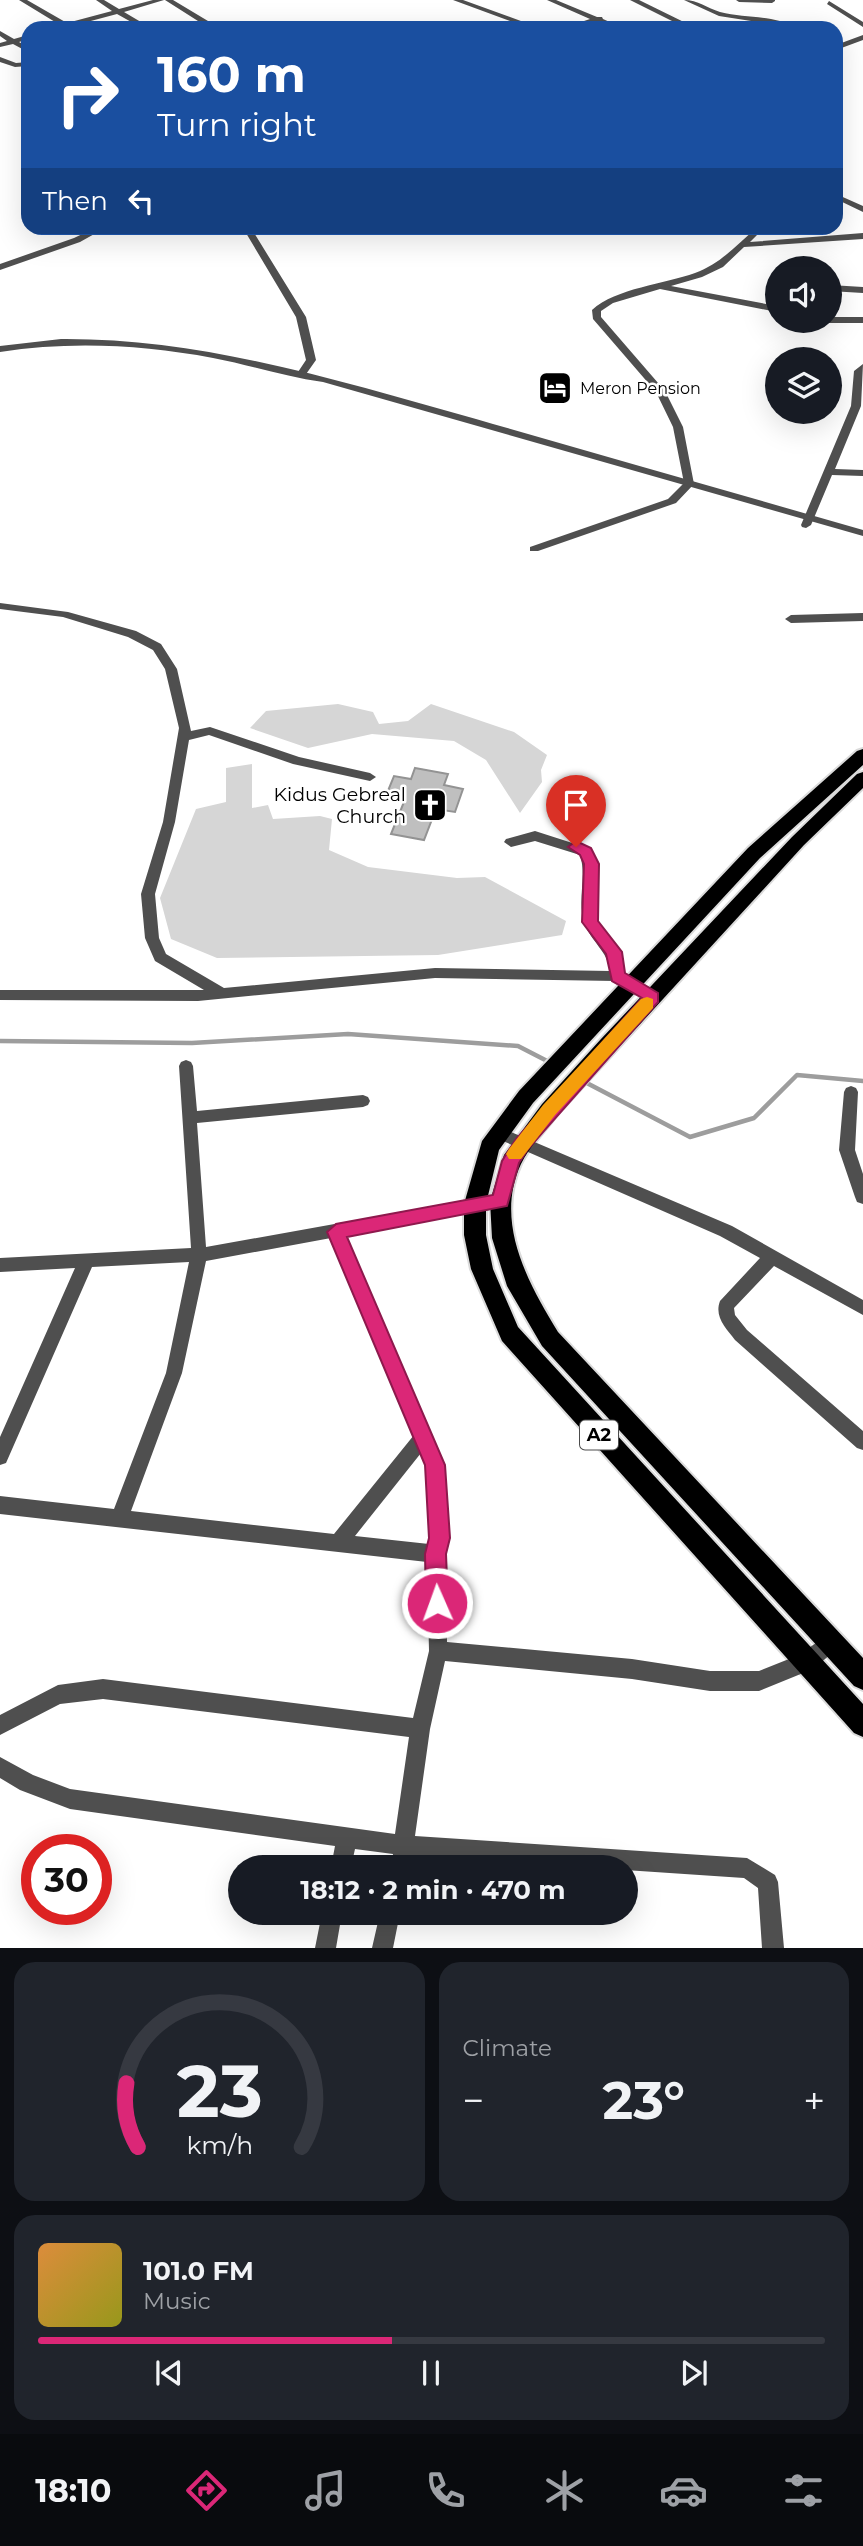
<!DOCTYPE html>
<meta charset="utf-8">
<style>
body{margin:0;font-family:Montserrat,sans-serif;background:#20242c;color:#f1f3f6;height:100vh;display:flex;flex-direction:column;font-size:26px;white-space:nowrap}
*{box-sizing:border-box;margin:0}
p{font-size:23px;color:#9ea1a6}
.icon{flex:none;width:38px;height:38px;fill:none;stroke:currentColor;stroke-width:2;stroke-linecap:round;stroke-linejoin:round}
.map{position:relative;height:1948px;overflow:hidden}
.sheet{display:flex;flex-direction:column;gap:14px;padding:14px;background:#0d0f14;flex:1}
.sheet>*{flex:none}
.banner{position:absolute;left:21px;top:21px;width:822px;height:214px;border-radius:21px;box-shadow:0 7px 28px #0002;background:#1a4fa0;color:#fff;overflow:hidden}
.buttons{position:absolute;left:765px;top:256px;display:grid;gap:14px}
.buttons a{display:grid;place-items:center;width:77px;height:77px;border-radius:50%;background:#171b24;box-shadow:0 7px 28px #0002;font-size:35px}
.speed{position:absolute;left:21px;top:1834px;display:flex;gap:14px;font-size:35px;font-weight:700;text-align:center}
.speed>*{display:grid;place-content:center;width:91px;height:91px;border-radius:50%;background:#171b24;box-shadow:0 7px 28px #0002;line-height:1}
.speed .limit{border:10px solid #d22;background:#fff;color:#111}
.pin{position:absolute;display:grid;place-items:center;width:60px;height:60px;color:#fff;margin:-72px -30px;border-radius:50% 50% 50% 0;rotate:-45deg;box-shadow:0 0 7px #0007}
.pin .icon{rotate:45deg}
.me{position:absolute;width:77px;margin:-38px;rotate:358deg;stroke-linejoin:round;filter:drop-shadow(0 0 5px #0008)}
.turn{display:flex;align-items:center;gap:24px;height:147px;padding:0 21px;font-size:32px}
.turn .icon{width:91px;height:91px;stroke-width:2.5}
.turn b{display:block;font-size:49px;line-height:60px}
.then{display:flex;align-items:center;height:66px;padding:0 21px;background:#0003;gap:14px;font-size:26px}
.big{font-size:52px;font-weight:700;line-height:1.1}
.sheet .tile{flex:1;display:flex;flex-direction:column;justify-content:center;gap:10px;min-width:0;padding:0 24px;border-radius:21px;background:#20242c}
.sheet .dial{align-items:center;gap:0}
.dial svg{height:182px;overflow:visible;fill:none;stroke:#363941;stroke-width:7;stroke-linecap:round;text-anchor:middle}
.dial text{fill:#f1f3f6;stroke:none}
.song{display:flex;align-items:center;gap:21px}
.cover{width:84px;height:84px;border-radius:10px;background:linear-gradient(135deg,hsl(30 70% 55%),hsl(60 70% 35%))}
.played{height:7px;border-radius:4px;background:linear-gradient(90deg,#db2777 45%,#363941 45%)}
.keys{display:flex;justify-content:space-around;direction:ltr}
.heat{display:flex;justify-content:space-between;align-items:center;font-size:38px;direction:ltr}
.sheet .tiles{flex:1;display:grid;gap:14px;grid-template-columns:1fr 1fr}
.tile:last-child{grid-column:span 2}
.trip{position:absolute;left:228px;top:1855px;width:410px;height:70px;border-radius:35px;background:#171b24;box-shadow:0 7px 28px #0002;font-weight:700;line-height:70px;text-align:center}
.tabs{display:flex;height:112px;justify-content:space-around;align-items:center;background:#090b0e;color:#9ea1a6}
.tabs .icon{width:49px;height:49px}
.tabs .active{color:#db2777}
.tabs b{font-size:32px;color:#f1f3f6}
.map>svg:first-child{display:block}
.green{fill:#d6d6d6}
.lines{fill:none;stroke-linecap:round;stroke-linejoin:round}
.stream{stroke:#9d9d9d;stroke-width:4.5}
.building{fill:#bfbfbf;stroke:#939393;stroke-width:2}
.trunk-casing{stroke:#dbdbdb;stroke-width:4}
.minor{fill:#4f4f4f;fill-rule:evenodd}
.tertiary{fill:#4f4f4f;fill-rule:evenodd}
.trunk{fill:#000;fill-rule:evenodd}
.route{fill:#db2777;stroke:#8e194d;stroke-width:2}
.slow{fill:#f59e0b}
.labels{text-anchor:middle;stroke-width:5;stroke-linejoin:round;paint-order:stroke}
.far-poi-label{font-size:16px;fill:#000;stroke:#fff;text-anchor:start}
.shield{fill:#fff;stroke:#4c4c4c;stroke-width:2}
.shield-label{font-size:18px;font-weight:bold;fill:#000}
.poi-label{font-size:19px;fill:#000;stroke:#fff;text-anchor:end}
</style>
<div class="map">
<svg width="863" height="1948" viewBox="0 0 863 1948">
<rect width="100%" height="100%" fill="#fff"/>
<path class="green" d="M338,704L373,712L379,724L408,721L431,704L514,732L547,755L541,770L542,782L520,813L486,760L454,741L372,734L308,748L250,728L266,711Z
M252,764V808L268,805L273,819L320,816L332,819L329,850L368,867L457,878L485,877L566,921L562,935L438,955L217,958L171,939L160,898L196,809L226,802V768Z"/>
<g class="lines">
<path class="stream" d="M0,1041L192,1043L348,1034L518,1046L551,1063
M583,1081L690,1137L754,1118L797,1075L863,1081"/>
</g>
<path class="building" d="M415,768L448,774L444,785L463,789L455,812L436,809L424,840L391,834L404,802L385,798L394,776L411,779Z"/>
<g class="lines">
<g class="trunk-casing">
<path id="trunk" d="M863,749V765L760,858L533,1103L499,1150L486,1204V1235L493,1269L518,1327L863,1704V1737L854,1733L502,1341L471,1269L464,1235V1204L482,1141L519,1091L748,848L857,751Z
M863,772V788L804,845L556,1116C545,1131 529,1147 521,1164C494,1222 528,1283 558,1332L863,1658V1690L854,1686L542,1346L507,1286L492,1238L490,1201L504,1155L542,1104L601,1039L792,837L857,774Z"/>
</g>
<path class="minor" d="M19,0H27L67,23L112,11L96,0H104L119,9L153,0H164L124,12L151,28H142L117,14L72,26V28H51L60,25Z
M165,0H173L208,21L192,28H181L198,21Z
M453,0H463L540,28H529Z
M547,0H556L597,17H602L603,19L623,28C613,28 602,21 593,22C583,24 574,28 563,28L590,19Z
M630,0H639L696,28H686Z
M684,0C698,0 707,8 720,12C746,19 773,14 797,28L719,16Z
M736,0H775V1L772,3L739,2Z
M829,1L863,22V27L827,4Z
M0,31L14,39L28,35V39L19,42L28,47V52L13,44L0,47V43L7,41L0,36Z
M863,35V40L836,50V45Z
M0,57L16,63L28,62V66L15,67L0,62Z
M836,194L863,206V212L836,199Z
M95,228H105L80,242L0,270V264L74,238Z
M243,228H251L306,317L316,360L304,377L296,375L306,360L296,317Z
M756,228H764L750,242L863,233V239L744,247L723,267L702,277L671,286L766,304L769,296L777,292L775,306H777V312L660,289L613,303L601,311V317L665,391L683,427L694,484L676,503L538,551H530V547L668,499L684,483L673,427L656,392L593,319L592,310C616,288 665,284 695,273C720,264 737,245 756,228Z
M830,285L863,287V293L830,291Z
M830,317H863V323H821L817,320H830Z
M863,364L861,406L835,469L863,470V476L832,475L811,525L806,528L802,527L801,525L851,406L854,371Z
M0,603L68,612L136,631L161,644L177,669L191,731L210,727L299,757L370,773L376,777L370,781L293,764L209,735L189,740L175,822L155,894L159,938L166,954L224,988L435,968L610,971C608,951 590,941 584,922C577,900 587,877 580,855L535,841L511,847L504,842L506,839L535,831L591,849C602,872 590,896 597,920C603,941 622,951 625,973L657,993L659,997L657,1001H647L615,981L435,978L198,1001L0,1000V990H204L155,961L145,938L141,894L163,822L179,728L165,669L153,650L128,637L63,617L0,609Z
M863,613V621L791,623L785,619L791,615Z
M186,1060L191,1062L193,1066L197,1111L363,1095L368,1097L370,1101L368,1105L363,1107L197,1123L206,1247L501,1194L507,1196L509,1201L507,1206L501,1208L345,1236L444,1465L448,1538L445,1554L447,1642L632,1659L710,1671H759L799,1655L830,1633L837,1635L839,1642L837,1649L813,1669L759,1691H710L632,1679L445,1661L430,1729L415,1836L747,1858L775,1875L778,1882L784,1948H762L758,1888L744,1878L625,1870V1867H577L413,1857L411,1867H391L393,1854L355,1849L351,1867H331L335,1846L70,1809L20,1790L0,1778V1757L33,1775L70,1789L395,1834L409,1737L103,1699L60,1704L0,1735V1715L58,1685L103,1679L413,1718L429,1651L427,1562L0,1514V1496L114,1509L166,1373L189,1262L92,1267L6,1463L0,1465V1437L75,1268L0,1272V1258L191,1248L179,1066L181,1062ZM331,1238L414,1435L334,1534L131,1511L182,1373L206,1261ZM421,1453L426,1465L429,1544L355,1536Z
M851,1086L856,1088L858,1092L855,1150L863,1174V1204L857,1202L855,1197L839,1150L844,1092L846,1088Z
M499,1127L732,1226L863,1300V1315L774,1266L734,1308L735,1315L747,1330L863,1431V1450L857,1448L735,1340C726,1328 714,1317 720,1301L760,1258L720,1236L494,1137L491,1133L494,1129Z
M322,1913H342L336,1948H315Z
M380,1913H400L393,1948H372Z"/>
<path class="tertiary" d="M61,339C203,338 340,381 476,419C605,456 734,493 863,530V536L323,382C286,377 250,365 213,358C142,345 72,341 0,352V346Z"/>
<use href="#trunk" class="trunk"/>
</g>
<path class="route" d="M576,841L591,848L599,864L598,921L622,952L625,973L658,993V1002L528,1149L519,1163L507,1206L347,1237L445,1465L450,1538L446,1554L448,1603L444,1610L437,1613L430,1610L426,1603L425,1554L429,1538L425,1465L327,1232L336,1224L493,1195L502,1161L516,1139L642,998L612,981L606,954L582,922L584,864L580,855L568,847Z"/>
<path class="slow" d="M647,997L653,999V1008L555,1115L521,1159H509L506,1154L509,1149L543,1105L641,999Z"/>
<defs>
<g id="hotel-square" transform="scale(1.75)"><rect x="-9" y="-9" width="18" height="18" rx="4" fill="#000" stroke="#fff"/><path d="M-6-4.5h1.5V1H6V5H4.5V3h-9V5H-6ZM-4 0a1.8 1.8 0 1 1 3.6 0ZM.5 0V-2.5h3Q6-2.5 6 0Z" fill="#fff"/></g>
<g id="church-square" transform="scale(1.75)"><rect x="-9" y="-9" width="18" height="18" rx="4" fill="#000" stroke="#fff"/><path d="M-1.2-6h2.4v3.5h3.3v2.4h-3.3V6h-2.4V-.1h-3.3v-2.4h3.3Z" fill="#fff"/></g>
</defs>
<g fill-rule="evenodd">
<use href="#hotel-square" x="555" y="388"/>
<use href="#church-square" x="430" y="805"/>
</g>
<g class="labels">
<g class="far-poi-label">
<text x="580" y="394">Meron Pension</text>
</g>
<rect class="shield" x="580" y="1420.5" width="38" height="29" rx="5"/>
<g class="shield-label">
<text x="599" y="1441">A2</text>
</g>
<g class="poi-label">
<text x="406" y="801">Kidus Gebreal<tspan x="406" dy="22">Church</tspan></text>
</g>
</g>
</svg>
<div class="buttons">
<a><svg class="icon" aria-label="sound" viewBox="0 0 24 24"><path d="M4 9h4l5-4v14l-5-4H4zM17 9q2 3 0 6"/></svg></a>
<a><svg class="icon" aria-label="layers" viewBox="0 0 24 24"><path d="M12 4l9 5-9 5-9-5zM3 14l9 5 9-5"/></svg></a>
</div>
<div class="speed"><div class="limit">30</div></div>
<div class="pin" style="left:576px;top:847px;background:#d93025"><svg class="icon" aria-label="arrive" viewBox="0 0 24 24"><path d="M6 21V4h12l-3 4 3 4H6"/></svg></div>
<svg class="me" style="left:437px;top:1603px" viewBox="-20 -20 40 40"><circle r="17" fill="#db2777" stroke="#fff" stroke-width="3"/><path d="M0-11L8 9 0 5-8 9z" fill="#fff"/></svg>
<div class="trip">18:12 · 2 min · 470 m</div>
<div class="banner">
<div class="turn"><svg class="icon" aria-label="right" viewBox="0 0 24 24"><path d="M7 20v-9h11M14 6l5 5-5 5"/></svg><div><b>160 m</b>Turn right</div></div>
<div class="then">Then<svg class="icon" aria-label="left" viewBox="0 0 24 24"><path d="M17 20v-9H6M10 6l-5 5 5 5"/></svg></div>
</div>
</div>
<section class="sheet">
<div class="tiles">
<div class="tile dial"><svg viewBox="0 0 100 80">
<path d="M14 69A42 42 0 1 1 86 69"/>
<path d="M14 69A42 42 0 0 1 9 41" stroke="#db2777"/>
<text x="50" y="56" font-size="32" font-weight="700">23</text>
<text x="50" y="72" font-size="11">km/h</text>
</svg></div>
<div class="tile"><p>Climate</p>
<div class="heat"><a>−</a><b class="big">23°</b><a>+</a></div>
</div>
<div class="tile">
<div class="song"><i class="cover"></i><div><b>101.0 FM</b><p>Music</p></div></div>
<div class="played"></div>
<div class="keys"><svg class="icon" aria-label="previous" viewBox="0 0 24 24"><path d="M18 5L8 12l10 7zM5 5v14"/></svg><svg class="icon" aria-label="pause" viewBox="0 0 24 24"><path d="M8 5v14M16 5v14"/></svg><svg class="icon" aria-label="next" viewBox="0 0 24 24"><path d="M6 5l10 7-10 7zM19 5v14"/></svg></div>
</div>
</div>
</section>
<nav class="tabs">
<b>18:10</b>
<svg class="icon active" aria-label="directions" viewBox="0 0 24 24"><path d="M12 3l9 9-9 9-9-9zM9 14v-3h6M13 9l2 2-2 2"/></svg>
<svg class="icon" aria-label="music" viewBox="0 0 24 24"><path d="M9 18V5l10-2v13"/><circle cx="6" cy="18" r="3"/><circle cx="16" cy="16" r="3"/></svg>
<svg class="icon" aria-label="phone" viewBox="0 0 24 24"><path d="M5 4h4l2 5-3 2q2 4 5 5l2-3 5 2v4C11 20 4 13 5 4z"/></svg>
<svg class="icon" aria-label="climate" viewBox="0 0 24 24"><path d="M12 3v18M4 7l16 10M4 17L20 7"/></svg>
<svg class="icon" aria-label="car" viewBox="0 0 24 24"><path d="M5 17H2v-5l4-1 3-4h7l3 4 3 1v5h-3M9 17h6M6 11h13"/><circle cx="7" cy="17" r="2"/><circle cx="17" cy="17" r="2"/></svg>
<svg class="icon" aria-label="filters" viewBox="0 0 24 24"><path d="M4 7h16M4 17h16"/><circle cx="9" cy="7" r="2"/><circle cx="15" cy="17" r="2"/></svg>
</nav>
